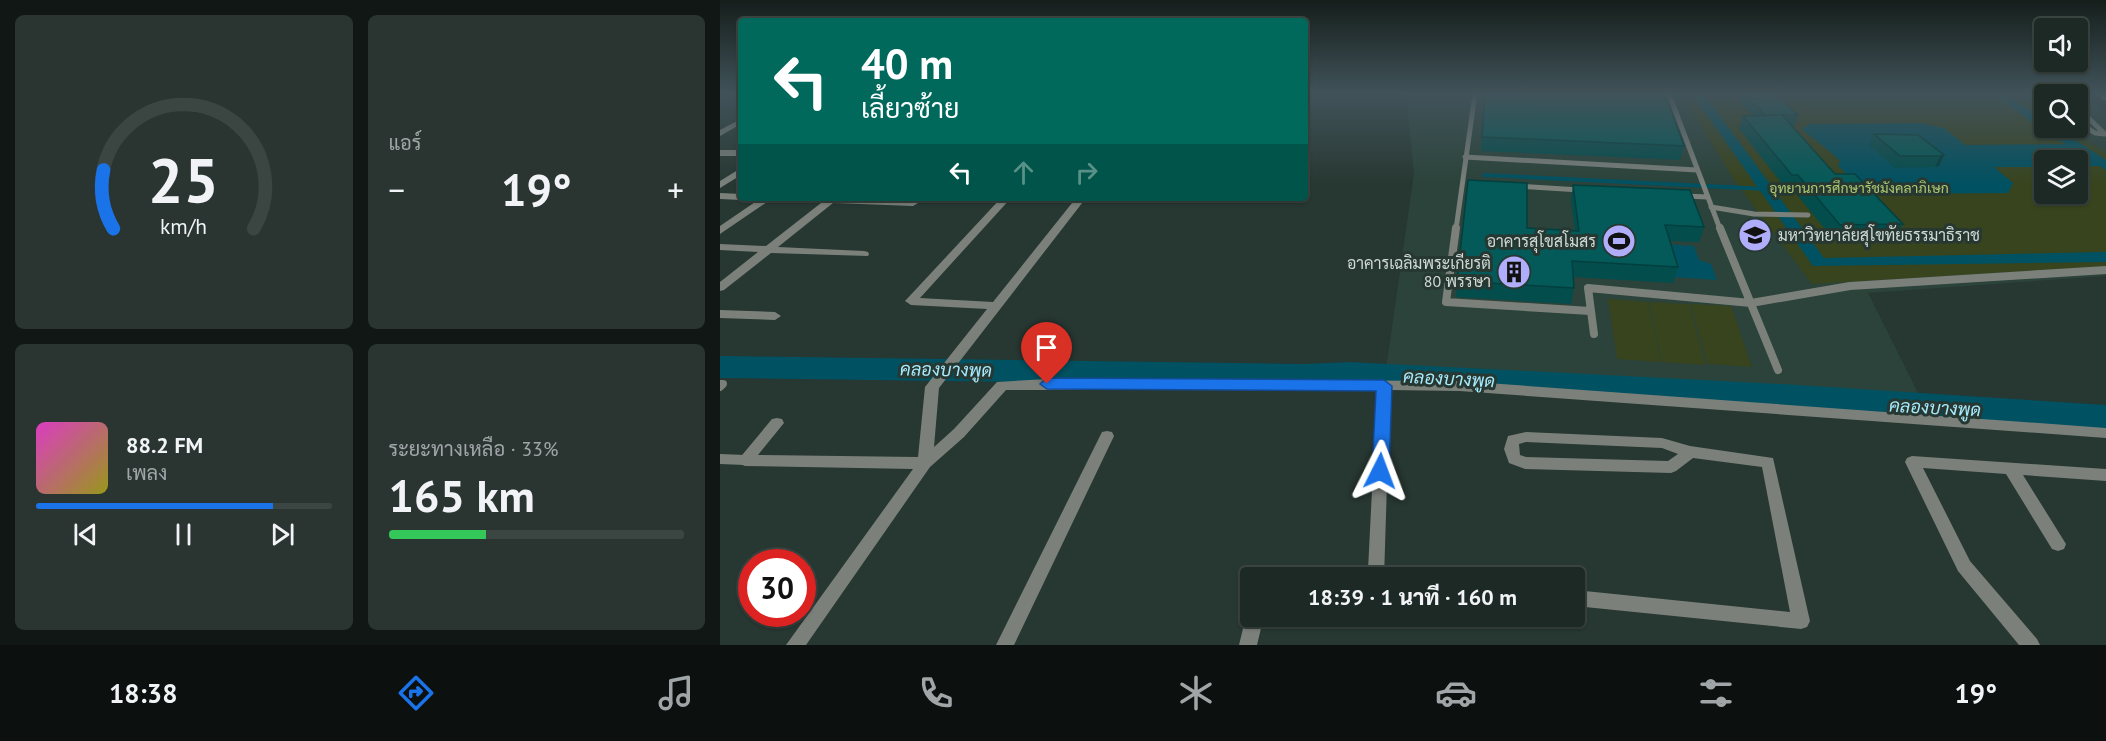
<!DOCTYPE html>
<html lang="th">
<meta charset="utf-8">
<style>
body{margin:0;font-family:"PT Sans",Sarabun,sans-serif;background:#2a3532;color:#f1f3f6;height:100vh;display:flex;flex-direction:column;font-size:22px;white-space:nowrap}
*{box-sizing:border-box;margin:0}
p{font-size:20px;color:#a0a6a7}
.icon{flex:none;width:33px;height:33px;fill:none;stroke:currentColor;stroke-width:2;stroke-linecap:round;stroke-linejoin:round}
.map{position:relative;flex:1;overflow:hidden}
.side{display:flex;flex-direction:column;gap:15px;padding:15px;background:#101714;width:720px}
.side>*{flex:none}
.guide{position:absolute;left:18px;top:18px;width:570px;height:183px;border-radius:6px;box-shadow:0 2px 4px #0004,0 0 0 2px #3b4542;background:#00695c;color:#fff;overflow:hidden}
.tools{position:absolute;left:1314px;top:18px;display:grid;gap:12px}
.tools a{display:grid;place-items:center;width:54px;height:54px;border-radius:6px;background:#1d2925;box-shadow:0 2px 4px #0004,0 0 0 2px #3b4542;font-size:30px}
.speed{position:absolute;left:18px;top:549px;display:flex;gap:12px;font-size:30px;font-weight:700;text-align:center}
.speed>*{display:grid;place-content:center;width:78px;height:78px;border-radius:50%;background:#1d2925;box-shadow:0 2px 4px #0004,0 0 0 2px #3b4542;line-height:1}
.speed .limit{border:9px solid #d22;background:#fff;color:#111}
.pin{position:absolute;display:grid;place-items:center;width:51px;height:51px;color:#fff;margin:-62px -26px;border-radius:50% 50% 50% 0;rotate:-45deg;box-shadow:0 0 6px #0007}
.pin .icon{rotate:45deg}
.me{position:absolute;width:66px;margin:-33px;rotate:3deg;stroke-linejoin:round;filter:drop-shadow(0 0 4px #0008)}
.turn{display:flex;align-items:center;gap:21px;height:126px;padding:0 24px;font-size:27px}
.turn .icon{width:78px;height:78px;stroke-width:2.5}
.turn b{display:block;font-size:42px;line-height:51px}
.lanes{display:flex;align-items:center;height:57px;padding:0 24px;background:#0003;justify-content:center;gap:30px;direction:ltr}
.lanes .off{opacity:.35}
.big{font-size:45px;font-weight:800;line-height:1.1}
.side .tile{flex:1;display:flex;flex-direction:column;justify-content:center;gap:9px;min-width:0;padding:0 21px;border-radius:9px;background:#2a3532}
.side .dial{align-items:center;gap:0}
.dial svg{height:156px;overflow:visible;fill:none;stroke:#3b4542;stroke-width:7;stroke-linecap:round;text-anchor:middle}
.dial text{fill:#f1f3f6;stroke:none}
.song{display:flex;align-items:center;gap:18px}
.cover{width:72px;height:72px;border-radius:9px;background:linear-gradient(135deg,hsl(310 70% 55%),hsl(60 70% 35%))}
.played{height:6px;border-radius:3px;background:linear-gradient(90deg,#1a73e8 80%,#3b4542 80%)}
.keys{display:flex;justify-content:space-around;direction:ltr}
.heat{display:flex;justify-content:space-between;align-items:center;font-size:33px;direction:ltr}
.charge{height:9px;border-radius:4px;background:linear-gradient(90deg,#34c759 33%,#3b4542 0)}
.side .tiles{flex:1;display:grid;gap:15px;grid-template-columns:repeat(2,1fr)}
.trip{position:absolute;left:520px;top:567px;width:345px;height:60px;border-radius:6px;background:#1d2925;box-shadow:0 2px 4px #0004,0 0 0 2px #3b4542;font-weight:800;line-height:60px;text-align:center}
.tab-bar{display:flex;height:96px;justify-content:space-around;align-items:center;background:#0c100f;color:#a0a6a7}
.tab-bar .icon{width:42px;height:42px}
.tab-bar .selected{color:#1a73e8}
.tab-bar b{font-size:27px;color:#f1f3f6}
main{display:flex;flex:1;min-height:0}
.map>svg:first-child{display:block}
.built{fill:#2b433a;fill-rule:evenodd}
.green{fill:#38441e;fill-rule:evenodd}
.water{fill:#005161}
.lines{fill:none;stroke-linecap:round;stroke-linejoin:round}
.stream{stroke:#005161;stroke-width:4}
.canal{fill:#005161;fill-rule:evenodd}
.river{fill:#005161;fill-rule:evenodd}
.lane-far2{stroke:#7b807b;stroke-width:5}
.lane-far1{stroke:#7b807b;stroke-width:8}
.lane{stroke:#7b807b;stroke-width:10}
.street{fill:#7b807b;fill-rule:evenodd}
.secondary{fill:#a3aca3;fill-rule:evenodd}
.wall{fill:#034d4d}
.shaded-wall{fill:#023f3e}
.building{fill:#035a59;stroke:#023f3e;stroke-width:1.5}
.route{fill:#1a73e8;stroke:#114b97;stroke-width:1.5}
.labels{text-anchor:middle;stroke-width:6;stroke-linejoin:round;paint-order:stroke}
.far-park-label{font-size:14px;fill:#aecb73;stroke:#273731}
.poi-label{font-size:16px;fill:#cfd9d5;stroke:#273731;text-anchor:end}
.water-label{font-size:18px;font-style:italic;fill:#a7eafc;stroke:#273731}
</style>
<main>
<section class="side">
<div class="tiles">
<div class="tile dial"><svg viewBox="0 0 100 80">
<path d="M14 69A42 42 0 1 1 86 69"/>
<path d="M14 69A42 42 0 0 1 9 39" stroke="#1a73e8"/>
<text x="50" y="56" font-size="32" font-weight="700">25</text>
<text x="50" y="72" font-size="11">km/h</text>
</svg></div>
<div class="tile"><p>แอร์</p>
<div class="heat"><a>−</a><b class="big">19°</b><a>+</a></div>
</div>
<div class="tile">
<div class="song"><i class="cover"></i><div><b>88.2 FM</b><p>เพลง</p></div></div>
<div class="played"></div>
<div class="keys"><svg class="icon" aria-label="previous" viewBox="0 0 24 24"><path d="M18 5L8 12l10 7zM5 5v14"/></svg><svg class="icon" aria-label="pause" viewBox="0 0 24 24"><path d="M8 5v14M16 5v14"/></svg><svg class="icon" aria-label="next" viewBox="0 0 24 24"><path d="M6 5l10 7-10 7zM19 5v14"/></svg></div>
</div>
<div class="tile"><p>ระยะทางเหลือ · 33%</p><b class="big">165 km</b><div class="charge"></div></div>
</div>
</section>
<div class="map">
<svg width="1386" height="645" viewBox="0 0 1386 645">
<rect width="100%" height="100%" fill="#273731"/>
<path class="built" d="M686,94H1368L1386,113V276L1148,293L1199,395L666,369L694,173ZM1324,94H1358V128H1324ZM1324,160H1358V194H1324Z"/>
<path class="green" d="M961,94H1296L1324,113V128H1347L1386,153V266L1092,284L1013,178ZM1324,160H1358V194H1324Z
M888,299L928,302L941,362L897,359Z
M929,302L969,304L986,365L942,362Z
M970,304L1011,306L1032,367L988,364Z"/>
<path class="water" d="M1200,123L1224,128L1245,145L1354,144L1386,166H1358V160H1324V167H1274L1293,183L1288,193L1163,194L1142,188L1118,166L1120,161C1109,149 1094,140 1082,129L1090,124Z
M944,244L974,246L979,260L991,264L997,280L953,277Z"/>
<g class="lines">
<path class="stream" d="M764,175L1046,189"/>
<path class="canal" d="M972,94H984L1104,258L1386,252V262L1093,266Z
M1273,94H1287L1324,120V128H1337L1386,160V170L1320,128Z"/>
<path class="river" d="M0,356L583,364L630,362L1062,384L1386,405V431L1062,408L630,384L583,386L0,378Z"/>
<path class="lane-far2" d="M949,94L1000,229
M1317,94L1324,99
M1358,108L1385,134L1375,133L1358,122
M745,157L977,170
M797,186L860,190
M965,196L987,197
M991,207L1034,214L1088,215
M736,229L755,94"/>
<path class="lane-far1" d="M736,228L726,302L870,311
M1000,228L1058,370
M874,334L868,288L1031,303L1130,286L1386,270
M0,384H3L0,387"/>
<path class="lane" d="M0,459L25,460"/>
<path class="street" d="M21,119V124L0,136V130Z
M0,150H21V156H0Z
M21,168V175L0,188V181Z
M0,193L21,194V198H25L21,200L0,199Z
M41,198L193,200L198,203L193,206L113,203L58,247L144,251L148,252L149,254L148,256L51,253L4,290L0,291V282L38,252L0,250V244L46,246L101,203L50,200L0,234V226Z
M281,198H291L200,298L273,302L356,198H366L219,388L214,447L234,429L277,382L327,379L739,381L1386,428V438L739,391L670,390L664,578H536L540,568L546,566L648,570L657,390H286L244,437L210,467L86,645H66L193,469L25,466L20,464L18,460L52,419L57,418L62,419L64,423L38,455L198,457L205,387L267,309L191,305L185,301Z
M0,310L55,312L61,316L55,320L0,318Z
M387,431L392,432L394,436L294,645H276L380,436L382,432Z
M806,432L942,438L970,446L1053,458L1090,621L1087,627L1081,629L855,606V590L1070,612L1042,467L973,458L956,471L951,473L805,469L789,463L784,449L788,436ZM806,442L942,448L958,454L948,461L806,457L800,455L799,444Z
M1192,456L1386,469V481L1303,475L1346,544L1344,549L1338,551L1332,549L1286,474L1203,468L1250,561L1317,639L1320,645H1299L1238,571L1185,462L1187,458Z
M531,609V616H544L537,645H519L526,616Z"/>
<path class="secondary" d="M1379,94H1386V100H1383Z"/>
</g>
<path class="wall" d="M765,94L964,146L960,160L761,151Z
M1022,94H1055L1078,115L1074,126H1072L1115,174L1183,224L1175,239L1114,240L1073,190H1067L1019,129L1023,116L1032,115L1019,101Z
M1154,134L1224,155L1219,166L1215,167L1175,168L1149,145Z
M853,185L984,227L979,242L950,241L958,267L953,283L853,277L854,288L851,304L736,297L737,281L855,231L851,200Z"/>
<path class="shaded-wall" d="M1224,155L1219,166L1215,167L1220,156Z"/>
<path class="building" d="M765,94H945L964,146L762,137Z
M1025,94H1055L1078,115H1045Z
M1062,115L1115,174H1135L1183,224L1120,225L1078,175H1072L1023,116Z
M1154,134L1198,135L1224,155L1220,156H1180Z
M748,180L807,183V228L859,231L853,185L970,190L984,227L945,225L958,267L852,261L854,288L737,281Z"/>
<linearGradient id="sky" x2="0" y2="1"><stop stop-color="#151e1b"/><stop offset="0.51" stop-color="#41535a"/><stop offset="1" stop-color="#41535a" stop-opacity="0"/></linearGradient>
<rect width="1386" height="184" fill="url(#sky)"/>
<path class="route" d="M327,378L664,380L672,386L669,471L666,476L660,478L654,476L652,471L656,391L327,389L320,384Z"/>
<defs>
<g id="university-disc" transform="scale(1.725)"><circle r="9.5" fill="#b0aefa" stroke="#273731"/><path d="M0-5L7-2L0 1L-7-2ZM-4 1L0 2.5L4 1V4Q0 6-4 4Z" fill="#111"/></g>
<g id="stadium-disc" transform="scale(1.725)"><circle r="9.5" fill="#b0aefa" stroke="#273731"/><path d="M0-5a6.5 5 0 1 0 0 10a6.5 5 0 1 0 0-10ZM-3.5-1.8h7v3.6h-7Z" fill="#111"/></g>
<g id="building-disc" transform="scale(1.725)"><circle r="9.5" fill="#b0aefa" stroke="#273731"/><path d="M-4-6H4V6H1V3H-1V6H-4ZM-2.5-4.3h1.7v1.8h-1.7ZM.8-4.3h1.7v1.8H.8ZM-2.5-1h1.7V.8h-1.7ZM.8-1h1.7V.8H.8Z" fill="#111"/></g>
</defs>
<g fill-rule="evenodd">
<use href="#university-disc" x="1035" y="235"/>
<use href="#stadium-disc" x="899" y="241"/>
<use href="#building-disc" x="794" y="272"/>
</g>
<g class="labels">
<g class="far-park-label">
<text x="1139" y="193">อุทยานการศึกษารัชมังคลาภิเษก</text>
</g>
<g class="poi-label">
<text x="1058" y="241" text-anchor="start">มหาวิทยาลัยสุโขทัยธรรมาธิราช</text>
<text x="876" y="247">อาคารสุโขสโมสร</text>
<text x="771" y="269">อาคารเฉลิมพระเกียรติ<tspan x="771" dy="18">80 พรรษา</tspan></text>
</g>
<g class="water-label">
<text transform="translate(226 370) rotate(1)" y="6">คลองบางพูด</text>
<text transform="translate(729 379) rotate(3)" y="6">คลองบางพูด</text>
<text transform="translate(1215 408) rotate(3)" y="6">คลองบางพูด</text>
</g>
</g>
</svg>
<div class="tools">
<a><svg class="icon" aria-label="sound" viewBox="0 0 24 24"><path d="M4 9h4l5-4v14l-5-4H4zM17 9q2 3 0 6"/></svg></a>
<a><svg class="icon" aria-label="search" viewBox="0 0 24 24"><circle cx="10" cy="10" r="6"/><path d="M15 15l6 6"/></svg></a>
<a><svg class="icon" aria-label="layers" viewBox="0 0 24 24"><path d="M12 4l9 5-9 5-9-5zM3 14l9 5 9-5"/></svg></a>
</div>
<div class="speed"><div class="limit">30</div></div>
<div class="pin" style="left:327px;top:384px;background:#d93025"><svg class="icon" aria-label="arrive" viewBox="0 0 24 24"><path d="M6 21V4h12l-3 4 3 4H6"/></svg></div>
<svg class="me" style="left:660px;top:471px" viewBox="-20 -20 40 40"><path d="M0-17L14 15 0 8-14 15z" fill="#1a73e8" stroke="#fff" stroke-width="4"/></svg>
<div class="trip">18:39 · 1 นาที · 160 m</div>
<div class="guide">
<div class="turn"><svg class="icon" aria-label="left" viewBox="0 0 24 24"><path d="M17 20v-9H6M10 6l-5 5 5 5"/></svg><div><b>40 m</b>เลี้ยวซ้าย</div></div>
<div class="lanes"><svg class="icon" aria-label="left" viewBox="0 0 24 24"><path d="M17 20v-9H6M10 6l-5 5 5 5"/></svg><svg class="icon off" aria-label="ahead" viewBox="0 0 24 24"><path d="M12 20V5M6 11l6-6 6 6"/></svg><svg class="icon off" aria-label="right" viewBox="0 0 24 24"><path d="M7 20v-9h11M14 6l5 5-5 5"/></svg></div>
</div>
</div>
</main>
<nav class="tab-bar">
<b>18:38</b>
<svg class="icon selected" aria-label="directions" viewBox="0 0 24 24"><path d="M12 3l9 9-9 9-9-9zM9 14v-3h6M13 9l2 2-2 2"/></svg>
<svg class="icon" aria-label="music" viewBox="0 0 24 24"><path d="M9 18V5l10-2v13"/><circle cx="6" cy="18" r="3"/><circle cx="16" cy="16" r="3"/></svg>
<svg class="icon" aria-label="phone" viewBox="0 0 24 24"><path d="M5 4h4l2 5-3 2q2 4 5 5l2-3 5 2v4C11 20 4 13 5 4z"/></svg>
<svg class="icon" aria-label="climate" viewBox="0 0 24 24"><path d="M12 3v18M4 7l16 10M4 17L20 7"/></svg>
<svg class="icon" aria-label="car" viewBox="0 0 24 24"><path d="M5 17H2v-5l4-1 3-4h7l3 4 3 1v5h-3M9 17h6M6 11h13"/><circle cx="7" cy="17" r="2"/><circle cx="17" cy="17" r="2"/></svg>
<svg class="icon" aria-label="filters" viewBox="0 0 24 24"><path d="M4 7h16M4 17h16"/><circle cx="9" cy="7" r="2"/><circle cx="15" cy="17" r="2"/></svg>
<b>19°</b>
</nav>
